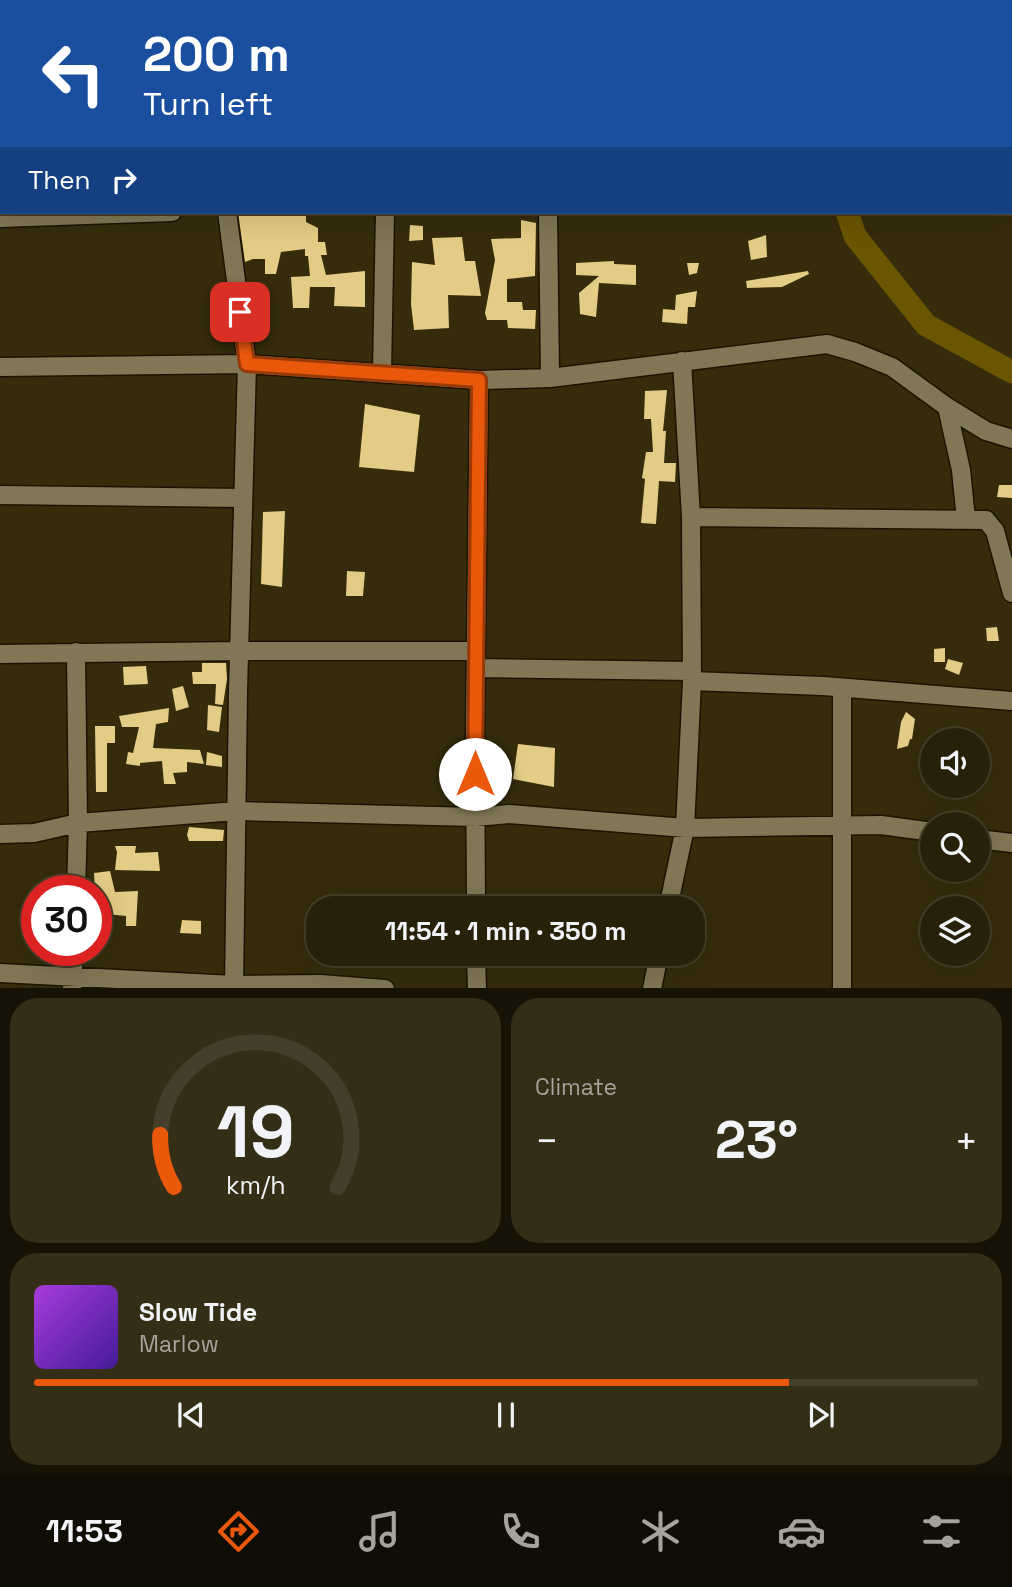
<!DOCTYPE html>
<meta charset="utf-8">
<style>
body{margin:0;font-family:"Space Grotesk",sans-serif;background:#342e17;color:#f1f3f6;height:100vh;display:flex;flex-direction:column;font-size:26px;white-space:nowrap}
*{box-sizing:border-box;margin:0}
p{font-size:23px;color:#a5a39c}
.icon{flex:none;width:38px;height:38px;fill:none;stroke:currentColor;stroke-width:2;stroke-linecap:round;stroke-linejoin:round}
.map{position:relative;height:988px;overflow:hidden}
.panel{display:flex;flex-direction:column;gap:10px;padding:10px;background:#161205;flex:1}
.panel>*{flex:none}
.top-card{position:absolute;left:0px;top:0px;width:1013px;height:214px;box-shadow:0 7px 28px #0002,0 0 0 2px #443e2a;background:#1a4fa0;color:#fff;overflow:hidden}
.controls{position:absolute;left:920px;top:728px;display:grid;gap:14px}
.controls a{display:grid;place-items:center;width:70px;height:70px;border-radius:50%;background:#282109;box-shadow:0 7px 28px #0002,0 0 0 2px #443e2a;font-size:35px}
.speed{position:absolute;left:21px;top:875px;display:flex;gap:14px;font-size:35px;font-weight:700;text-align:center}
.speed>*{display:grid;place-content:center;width:91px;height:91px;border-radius:50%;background:#282109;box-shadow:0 7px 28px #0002,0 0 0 2px #443e2a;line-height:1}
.speed .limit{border:10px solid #d22;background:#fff;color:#111}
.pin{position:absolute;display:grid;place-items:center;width:60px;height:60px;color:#fff;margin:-30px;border-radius:14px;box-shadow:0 4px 10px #0006}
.me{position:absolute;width:77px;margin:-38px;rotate:0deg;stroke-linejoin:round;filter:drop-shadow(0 0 5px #0008)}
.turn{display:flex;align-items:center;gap:24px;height:147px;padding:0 28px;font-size:32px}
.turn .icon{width:91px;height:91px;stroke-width:2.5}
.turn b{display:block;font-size:49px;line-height:60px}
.then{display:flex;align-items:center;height:66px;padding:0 28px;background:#0003;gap:14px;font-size:26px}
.big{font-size:52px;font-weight:700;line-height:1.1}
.panel .card{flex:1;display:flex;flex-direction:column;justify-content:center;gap:10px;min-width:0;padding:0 24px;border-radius:28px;background:#342e17}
.panel .dial{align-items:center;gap:0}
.dial svg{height:182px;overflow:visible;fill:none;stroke:#443e2a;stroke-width:7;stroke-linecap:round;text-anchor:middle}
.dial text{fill:#f1f3f6;stroke:none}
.song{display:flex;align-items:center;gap:21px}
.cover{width:84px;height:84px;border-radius:10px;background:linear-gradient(135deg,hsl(280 70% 55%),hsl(260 70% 35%))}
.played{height:7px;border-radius:4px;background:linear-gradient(90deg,#ea580c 80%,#443e2a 80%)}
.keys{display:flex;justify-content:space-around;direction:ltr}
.heat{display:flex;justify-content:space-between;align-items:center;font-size:38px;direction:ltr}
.panel .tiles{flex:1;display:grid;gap:10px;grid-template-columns:1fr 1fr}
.card:last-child{grid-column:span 2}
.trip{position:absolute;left:306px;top:896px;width:399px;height:70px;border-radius:28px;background:#282109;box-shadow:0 7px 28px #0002,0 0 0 2px #443e2a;font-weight:700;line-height:70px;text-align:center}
.tabs{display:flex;height:112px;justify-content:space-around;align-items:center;background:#100d04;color:#a5a39c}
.tabs .icon{width:49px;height:49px}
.tabs .selected{color:#ea580c}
.tabs b{font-size:32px;color:#f1f3f6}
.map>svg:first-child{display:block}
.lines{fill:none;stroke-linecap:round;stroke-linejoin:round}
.river{stroke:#6a5500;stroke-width:23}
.building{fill:#e3cc85}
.minor-casing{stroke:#1c1400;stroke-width:21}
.minor{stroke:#817655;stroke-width:18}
.route-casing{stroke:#983908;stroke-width:18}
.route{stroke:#ea580c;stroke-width:12}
</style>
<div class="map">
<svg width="1012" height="989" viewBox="0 0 1012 989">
<rect width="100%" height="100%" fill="#362c0c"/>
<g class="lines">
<path class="river" d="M807,2V0
M847,212L855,236L926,325L1012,372"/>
</g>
<path class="building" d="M238,212H306V222L318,228V242H325L327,255H321L326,275L365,271V307L334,306L335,287H310L309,308H293L291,277L310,276L308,256H305V249L281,252L276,274H265V259H253L245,262Z
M521,220L536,223L535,276L507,279V302H522L523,310H536L535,329L508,328L507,320H487L485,313L495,260L491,239L521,238Z
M410,225L423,226V240L409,241Z
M766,235L767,257L751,260L748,241Z
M462,237L465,261H475L481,296L448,295L449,328L414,330L411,304L412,262L435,265L432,238Z
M614,261V264L636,265V285L599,283L596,317L580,314L579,293L599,276L576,275V263Z
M687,263H699L697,273L689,275Z
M808,271L809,274L782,287L747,288L746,281Z
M697,291L695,307H688L687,324L662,322L663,309L675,310L676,295Z
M667,390L663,431H666L664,463H676L675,482L659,481L656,524L641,523L645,479L642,478L646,452H653L651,419H644L645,391Z
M365,404L420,415L414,472L359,467Z
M999,485H1012V498L997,497Z
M285,511L282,587L261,584L263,512Z
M347,571L365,572L363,596H346Z
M997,627L999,641H987L986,628Z
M945,648V662H934V649Z
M948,659L963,663L959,675L945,669Z
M202,663H226L227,679L223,705L215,704L216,684H193L192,672H202Z
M146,666L148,684L124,685L123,667Z
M183,686L189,707L176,711L172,689Z
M208,705L222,707L219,732L207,730Z
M169,708L168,722L156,724L153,748L200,750L204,764L187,762V772L173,773L176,784H164L162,761L140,763V766L126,764L128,752L133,753L139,727H122L119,716Z
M906,712L915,719L912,739H910L908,746L897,749L901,722Z
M95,726H115V743H107V792H96Z
M518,744L555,748L554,787L513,779Z
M207,752L222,756V767L206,765Z
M189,827L224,830L223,841H189L187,835Z
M115,846H136L135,853L158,852L160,871L115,870L117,852Z
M110,871L115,892L138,891L136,926H126V916L96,913L94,873Z
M182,920L201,921V934L180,933Z"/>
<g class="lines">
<g class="minor-casing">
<path id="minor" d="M384,0V2
M91,2V0
M271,2L272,0
M546,2V0
M757,2L758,0
M0,47H2
M227,212L247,364L238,691L234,989
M548,212L550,378
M0,218L172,212
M0,367L247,364L479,380L550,378L827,344L855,352L892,367L947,407L986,431L1012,439
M382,372L385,212
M947,407L961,470L966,519
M0,495L243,498
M691,517L986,520L995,531L1012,593
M0,654L239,651H476
M476,668L692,671
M692,681L823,686L1012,701
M0,834L34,833L78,823L236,811L476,817L509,814L685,828L881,825L933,832
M978,839L1012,843
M76,891L78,823L76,652
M476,908L475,731L479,380
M668,908L685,828L692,681L691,517L682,361
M476,954L477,989
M0,973L234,985L320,984L385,989
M72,989L74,950
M652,989L659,954
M842,989V688"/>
</g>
<use href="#minor" class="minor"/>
</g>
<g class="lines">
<g class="route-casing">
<path id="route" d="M240,312L247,364L479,380L475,774"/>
</g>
<use href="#route" class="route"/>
</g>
</svg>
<div class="controls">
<a><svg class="icon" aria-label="sound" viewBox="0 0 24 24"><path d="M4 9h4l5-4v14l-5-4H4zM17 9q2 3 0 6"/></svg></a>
<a><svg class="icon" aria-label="search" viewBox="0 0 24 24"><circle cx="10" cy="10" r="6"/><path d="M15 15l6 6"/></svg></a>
<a><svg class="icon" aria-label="layers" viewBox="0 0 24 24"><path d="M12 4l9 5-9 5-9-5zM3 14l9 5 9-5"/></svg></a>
</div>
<div class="speed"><div class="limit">30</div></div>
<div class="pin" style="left:240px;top:312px;background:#d93025"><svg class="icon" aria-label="arrive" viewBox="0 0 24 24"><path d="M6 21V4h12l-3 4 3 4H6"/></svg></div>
<svg class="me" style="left:475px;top:774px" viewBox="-20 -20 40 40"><circle r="19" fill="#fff"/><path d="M0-13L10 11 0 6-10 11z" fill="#ea580c"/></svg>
<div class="trip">11:54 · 1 min · 350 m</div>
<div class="top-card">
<div class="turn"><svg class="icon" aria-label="left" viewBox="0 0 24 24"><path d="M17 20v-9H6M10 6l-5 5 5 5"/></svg><div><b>200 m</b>Turn left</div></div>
<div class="then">Then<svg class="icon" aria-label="right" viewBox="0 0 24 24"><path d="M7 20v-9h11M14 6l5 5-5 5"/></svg></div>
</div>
</div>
<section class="panel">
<div class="tiles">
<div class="card dial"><svg viewBox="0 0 100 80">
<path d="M14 69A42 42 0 1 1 86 69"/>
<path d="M14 69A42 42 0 0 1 8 46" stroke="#ea580c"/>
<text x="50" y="56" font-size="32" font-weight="700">19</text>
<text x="50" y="72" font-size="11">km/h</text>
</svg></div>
<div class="card"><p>Climate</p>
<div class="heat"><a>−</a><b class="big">23°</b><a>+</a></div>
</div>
<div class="card">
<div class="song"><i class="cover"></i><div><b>Slow Tide</b><p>Marlow</p></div></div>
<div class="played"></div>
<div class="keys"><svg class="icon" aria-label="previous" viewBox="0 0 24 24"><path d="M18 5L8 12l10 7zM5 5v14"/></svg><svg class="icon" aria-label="pause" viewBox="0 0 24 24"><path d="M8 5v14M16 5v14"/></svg><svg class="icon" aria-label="next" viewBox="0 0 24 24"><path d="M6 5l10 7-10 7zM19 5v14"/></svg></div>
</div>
</div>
</section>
<nav class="tabs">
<b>11:53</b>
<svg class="icon selected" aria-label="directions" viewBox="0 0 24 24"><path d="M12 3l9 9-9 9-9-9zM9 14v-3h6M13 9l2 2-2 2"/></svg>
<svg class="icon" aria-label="music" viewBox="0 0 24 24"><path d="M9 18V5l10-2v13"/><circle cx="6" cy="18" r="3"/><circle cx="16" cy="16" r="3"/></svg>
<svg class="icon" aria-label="phone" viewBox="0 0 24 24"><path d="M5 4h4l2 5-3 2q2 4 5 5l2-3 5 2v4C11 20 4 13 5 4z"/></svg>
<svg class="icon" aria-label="climate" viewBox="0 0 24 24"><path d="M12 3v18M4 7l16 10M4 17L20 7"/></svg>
<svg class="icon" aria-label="car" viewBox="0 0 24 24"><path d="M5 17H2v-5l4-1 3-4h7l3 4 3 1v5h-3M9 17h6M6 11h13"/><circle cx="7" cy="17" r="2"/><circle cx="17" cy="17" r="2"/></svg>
<svg class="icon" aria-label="filters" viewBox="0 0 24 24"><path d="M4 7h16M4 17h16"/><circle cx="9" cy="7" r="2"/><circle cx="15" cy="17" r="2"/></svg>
</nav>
